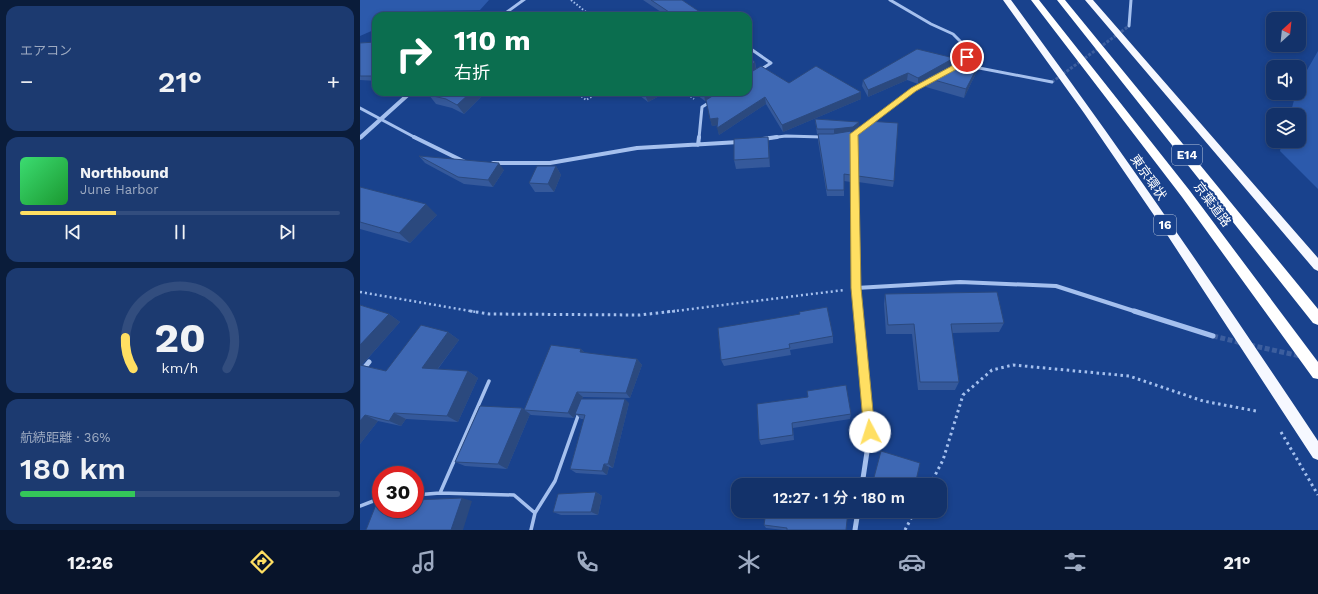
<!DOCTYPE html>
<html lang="ja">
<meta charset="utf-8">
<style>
body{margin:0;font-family:"Work Sans","Noto Sans JP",sans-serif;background:#1c3a70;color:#f1f3f6;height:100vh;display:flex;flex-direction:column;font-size:15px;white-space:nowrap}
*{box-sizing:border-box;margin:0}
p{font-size:13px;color:#9daac1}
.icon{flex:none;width:22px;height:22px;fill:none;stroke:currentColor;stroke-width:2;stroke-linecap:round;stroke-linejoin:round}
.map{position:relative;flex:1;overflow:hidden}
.details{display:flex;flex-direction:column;gap:6px;padding:6px;background:#0a1c3a;width:360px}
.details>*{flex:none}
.banner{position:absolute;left:12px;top:12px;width:380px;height:84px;border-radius:12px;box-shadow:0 2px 6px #0003,0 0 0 1px #324d7e;background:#0b6e4f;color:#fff;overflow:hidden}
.needle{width:26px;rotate:27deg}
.buttons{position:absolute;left:906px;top:12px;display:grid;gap:8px}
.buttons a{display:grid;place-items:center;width:40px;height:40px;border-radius:8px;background:#13326a;box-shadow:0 2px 6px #0003,0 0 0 1px #324d7e;font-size:20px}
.speed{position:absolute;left:12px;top:466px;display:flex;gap:8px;font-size:20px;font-weight:700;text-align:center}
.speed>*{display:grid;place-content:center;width:52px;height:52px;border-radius:50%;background:#13326a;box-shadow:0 2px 6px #0003,0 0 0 1px #324d7e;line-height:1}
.speed .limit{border:6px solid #d22;background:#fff;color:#111}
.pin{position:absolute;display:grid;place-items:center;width:34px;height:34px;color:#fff;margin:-17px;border:2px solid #fff;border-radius:50%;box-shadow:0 1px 4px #0007}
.me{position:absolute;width:44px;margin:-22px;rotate:355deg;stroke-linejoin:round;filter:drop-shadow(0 0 3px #0008)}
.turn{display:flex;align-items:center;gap:14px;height:84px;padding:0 16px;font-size:18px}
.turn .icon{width:52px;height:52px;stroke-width:2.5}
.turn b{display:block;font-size:28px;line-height:34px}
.big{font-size:30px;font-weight:600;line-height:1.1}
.details .tile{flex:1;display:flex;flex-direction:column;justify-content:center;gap:6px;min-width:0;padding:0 14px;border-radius:12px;background:#1c3a70}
.details .dial{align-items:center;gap:0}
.dial svg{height:104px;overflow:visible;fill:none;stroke:#324d7e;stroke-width:7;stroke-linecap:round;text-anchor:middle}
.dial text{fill:#f1f3f6;stroke:none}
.song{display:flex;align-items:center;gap:12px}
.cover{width:48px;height:48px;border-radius:6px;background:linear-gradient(135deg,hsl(140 70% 55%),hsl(130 70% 35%))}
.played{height:4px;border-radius:2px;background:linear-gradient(90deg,#ffdf62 30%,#324d7e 30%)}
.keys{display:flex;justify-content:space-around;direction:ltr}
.heat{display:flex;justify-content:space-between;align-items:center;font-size:22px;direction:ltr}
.charge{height:6px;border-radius:3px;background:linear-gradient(90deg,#34c759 36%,#324d7e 0)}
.trip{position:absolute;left:371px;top:478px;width:216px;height:40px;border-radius:12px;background:#13326a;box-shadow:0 2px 6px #0003,0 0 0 1px #324d7e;font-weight:600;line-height:40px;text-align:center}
.tab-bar{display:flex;height:64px;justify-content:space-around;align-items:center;background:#08142a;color:#9daac1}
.tab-bar .icon{width:28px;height:28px}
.tab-bar .on{color:#ffdf62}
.tab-bar b{font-size:18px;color:#f1f3f6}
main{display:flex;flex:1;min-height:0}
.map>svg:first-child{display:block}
.green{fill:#2c5aac}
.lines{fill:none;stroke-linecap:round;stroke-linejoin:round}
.minor-tunnel-far1{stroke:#3c5e9e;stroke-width:3;stroke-dasharray:3 1.5;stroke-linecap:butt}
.minor-tunnel{stroke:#3c5e9e;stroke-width:5;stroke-dasharray:5 2.5;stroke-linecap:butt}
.path-far2{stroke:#a5c0ee;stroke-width:2;stroke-dasharray:1.5 2;stroke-linecap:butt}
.path-far1{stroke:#a5c0ee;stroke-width:2.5;stroke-dasharray:2 3;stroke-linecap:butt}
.path{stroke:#a5c0ee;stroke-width:3;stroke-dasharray:2.5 3.5;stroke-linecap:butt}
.service{stroke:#a5c0ee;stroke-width:3.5}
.minor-far2{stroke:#a5c0ee;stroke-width:3}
.minor-far1{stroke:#a5c0ee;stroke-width:4}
.minor{stroke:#a5c0ee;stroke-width:5}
.tertiary{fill:#a5c0ee;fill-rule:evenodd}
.trunk{fill:#f6f8ff;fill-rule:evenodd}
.motorway{fill:#fff;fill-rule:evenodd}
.wall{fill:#35599b}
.shaded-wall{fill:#2b497e}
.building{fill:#3e68b4;stroke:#2b497e}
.route{fill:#ffdf62;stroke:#a69140}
.labels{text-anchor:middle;stroke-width:4;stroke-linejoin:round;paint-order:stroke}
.shield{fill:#19428d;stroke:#bac6dd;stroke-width:1}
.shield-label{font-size:12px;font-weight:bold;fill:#fff}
.street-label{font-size:13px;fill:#fff;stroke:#19428d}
</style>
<main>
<section class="details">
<div class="tile"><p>エアコン</p>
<div class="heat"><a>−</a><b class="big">21°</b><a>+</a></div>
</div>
<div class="tile">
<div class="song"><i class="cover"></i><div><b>Northbound</b><p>June Harbor</p></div></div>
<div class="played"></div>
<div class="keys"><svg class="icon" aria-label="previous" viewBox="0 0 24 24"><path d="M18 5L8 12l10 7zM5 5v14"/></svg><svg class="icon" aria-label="pause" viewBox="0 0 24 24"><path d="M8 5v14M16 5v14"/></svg><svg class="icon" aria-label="next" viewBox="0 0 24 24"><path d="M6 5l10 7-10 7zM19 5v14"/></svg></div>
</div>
<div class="tile dial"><svg viewBox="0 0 100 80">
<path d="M14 69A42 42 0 1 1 86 69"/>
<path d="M14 69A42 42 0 0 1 8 45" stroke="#ffdf62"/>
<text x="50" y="56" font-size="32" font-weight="700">20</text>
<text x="50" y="72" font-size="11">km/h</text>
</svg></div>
<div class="tile"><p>航続距離 · 36%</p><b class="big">180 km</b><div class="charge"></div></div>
</section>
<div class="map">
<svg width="958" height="530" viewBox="0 0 958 530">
<rect width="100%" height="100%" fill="#19428d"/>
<path class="green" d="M0,0H129L120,10L57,11L45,16H16V29L0,36Z
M958,51V189L920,151L922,141H939V115H930L936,93H939V84Z"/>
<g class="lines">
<path class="minor-tunnel-far1" d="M692,82L769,26"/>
<path class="minor-tunnel" d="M853,336L882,343
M890,345L940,356"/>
<path class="path-far2" d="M211,0L231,16
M216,92L226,100L240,92
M325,92L334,99"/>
<path class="path-far1" d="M0,292L116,312
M307,312L484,290"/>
<path class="path" d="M110,311L129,314L280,315L315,311
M921,432L958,495
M570,485L583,460L603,395L632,370L653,365L769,376L843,401L896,411
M545,530L555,511"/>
<path class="service" d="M80,493L129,381
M55,495L80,493L154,495L175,513L171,530
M0,506L21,498
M175,513L195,481L219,413"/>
<path class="minor-far2" d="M530,0L571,24L593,34L604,45L607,57L602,61
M769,26L771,0
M388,47L411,63L400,70
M614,67L692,82
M0,108L56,138
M508,124L553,90L571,80
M494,134V138
M487,135L494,134L501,129
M339,138L342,107L350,102
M409,138L426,136L462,137"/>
<path class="minor-far1" d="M54,137L105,162
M494,137L496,288L498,312
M403,139L417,137
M338,145L339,137
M133,163H190L277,148L379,142
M496,288L600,282L696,286L777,312"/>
<path class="minor" d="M498,311L510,432L502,485
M774,311L853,336
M0,373L9,362
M495,530L498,511"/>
<path class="tertiary" d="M161,0H166L144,16H139Z
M48,92H54L2,139L0,140V135Z"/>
<path class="trunk" d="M643,0H651C757,144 859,292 958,441V460L953,458L802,227L724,113Z
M725,0H733L958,258V271L954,269Z"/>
<path class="motorway" d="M671,0H679L830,191L958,362V379L953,378L822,197Z
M697,0H705L958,309V325L953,323Z"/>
</g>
<path class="wall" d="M283,0H322L346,16H307Z
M16,42V81L0,80V43Z
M594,58L593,64L596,63L617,71L604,98L566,87L567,79L558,84L547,80L508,97L502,86L503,80Z
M395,62L396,68L429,83L501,92V99L423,132L406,104L359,135L357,125L352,126L346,101H345L333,92H388Z
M126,92L104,114L92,108L76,104L69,95Z
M275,92H307L288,102Z
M455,119L499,122V127L493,131H491V182L484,181V196H467L458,141V134H461H457Z
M497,129L534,181L533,187L498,182Z
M408,137L409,146L410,167L376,169L374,160Z
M59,156L144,170L133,187L104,184L65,163Z
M196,166L201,175L194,192H175L169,183Z
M0,187L77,215L50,243L0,229Z
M525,294L644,323L639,332L592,333L599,382L595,390H558L552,334H526L524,304Z
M0,305L29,314L40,322L2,365L26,371L88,332L99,340L78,369L108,371L118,378L98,422L46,419L41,426L18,421L0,444Z
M358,328L473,336V343L430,350L431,355L364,366L361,360Z
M221,349L225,353L277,359L282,365L270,398L223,397L222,399L269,403L253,468L249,467L247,475L216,473L210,469L224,419H221L216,414L214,418L171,415L164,410Z
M397,404L491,414L490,419L433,428L434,440L401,445L399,440Z
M162,408L170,414L147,469L105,466L95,462Z
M236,492L242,496L238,515H201L193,512Z
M404,525L486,530H424L406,528Z"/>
<path class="shaded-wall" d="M388,45H389L390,52L388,53Z
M594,58L593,65L567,78V79L558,84V78Z
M395,62L396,69L388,75V67Z
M620,62L617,71L604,98L606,89Z
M16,72V80L13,76Z
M548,73L547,80L508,97V90Z
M111,92H126L104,114L97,105Z
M291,92H307L288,102L285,95Z
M348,92H362L345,101L344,94Z
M501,92V99L423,132L422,125Z
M405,97L406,104L359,135L357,128Z
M358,118L359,125L352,126L350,119Z
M499,122V127L493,131L474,134V129Z
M408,137L409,146L410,167L409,158Z
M139,163L144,170L133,187L128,180Z
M196,166L201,175L194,192L188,184Z
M66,204L77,215L50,243L39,233Z
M29,314L40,322L0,367V345Z
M88,332L99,340L73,375L62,368Z
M221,349L226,354L220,352Z
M277,359L282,365L270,398L266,393Z
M108,371L118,378L98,422L87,416Z
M217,392L223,397L214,418L208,413Z
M265,399L269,403L253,468L248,464Z
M162,408L170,414L147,469L138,464Z
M34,413L46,419L41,426L29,421Z
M5,415L18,421L0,444V421Z
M244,464L249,467L247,475L242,471Z
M236,492L242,496L238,515L231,512Z
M102,498L112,501L103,530H91Z"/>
<path class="building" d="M291,0H322L346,16H315Z
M16,42V72L13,76H0V43Z
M557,49L594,58L558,78L548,73L508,90L503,80Z
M388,57L395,62L388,67Z
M602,58L620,62L606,89L567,78L596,63Z
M401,66L429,83L456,66L501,92L422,125L405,97L357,128L358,118L350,119L346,100L359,92H388V74Z
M73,92H111L97,105L86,99L69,95Z
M281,92H291L285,95Z
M341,92H348L344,94Z
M455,119L499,122L493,127L474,129H457Z
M508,121L538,123L534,181L498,176L497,129Z
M491,131V175L484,174V190H467L458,134H473Z
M408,137L409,158L374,160V139Z
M59,156L139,163L128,180L98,177Z
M177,166H196L188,184L169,183Z
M0,187L66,204L39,233L0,222Z
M637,292L644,323L591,324L599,382H560L554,324L528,325L525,294Z
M0,305L29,314L0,345Z
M467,307L473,336L429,344L430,348L361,360L358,328L440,314L439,312Z
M61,325L88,332L62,368L108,371L87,416L34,413L29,421L5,415L0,421V365L26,371Z
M191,345L221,349L220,352L277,359L266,393L217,392L208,413L164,410Z
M486,385L491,414L432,423L433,435L399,440L397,404L448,397L447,391Z
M221,399H265L248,464H244L242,471L210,469L225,415L215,414Z
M120,406L162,408L138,464L95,462Z
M521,451L560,463L555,485H512Z
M236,492L231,512H193L198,494Z
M102,498L91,530H6L17,502H21V509H55V500Z
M406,511H488L486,530H427V528L404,525Z"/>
<path class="route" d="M607,55L610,57L609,59L595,70L556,91L498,135L501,288L515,432L513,436L510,438L506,436L504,432L491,288L490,134L551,88L590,67Z"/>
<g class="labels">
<g class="shield">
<rect x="812" y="145" width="30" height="20" rx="3"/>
<rect x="794" y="215" width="22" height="20" rx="3"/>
</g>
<g class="shield-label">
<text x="827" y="159">E14</text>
<text x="805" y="229">16</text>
</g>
<g class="street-label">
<text transform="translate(789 177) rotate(55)" y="5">東京環状</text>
<text transform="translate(853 204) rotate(53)" y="5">京葉道路</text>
</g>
</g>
</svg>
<div class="buttons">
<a><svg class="needle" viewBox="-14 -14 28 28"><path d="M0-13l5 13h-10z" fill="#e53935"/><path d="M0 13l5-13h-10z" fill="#9daac1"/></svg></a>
<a><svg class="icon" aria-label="sound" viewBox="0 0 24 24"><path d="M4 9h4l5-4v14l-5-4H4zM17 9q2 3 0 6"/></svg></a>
<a><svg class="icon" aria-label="layers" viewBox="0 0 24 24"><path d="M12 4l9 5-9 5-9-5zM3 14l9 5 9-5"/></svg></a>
</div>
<div class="speed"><div class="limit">30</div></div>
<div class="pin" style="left:607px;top:57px;background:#d93025"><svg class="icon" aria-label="arrive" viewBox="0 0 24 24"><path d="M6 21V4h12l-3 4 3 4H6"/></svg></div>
<svg class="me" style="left:510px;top:432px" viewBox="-20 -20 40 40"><circle r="19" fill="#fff"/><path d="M0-13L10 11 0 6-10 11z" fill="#ffdf62"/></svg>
<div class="trip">12:27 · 1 分 · 180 m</div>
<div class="banner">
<div class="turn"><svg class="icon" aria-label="right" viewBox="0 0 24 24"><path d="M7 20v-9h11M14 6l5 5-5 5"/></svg><div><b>110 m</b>右折</div></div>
</div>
</div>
</main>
<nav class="tab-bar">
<b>12:26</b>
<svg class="icon on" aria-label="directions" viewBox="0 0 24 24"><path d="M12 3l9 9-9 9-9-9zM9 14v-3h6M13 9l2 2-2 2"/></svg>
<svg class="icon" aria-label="music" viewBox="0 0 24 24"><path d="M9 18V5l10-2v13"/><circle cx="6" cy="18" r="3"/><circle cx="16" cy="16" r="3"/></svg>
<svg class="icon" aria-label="phone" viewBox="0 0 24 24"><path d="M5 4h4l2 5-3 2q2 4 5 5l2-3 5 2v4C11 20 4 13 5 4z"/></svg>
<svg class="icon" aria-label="climate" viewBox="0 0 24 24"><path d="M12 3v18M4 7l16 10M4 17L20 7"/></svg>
<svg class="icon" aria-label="car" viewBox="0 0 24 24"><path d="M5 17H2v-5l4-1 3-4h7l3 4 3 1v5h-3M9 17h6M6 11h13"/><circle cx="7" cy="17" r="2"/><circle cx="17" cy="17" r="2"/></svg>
<svg class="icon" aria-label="filters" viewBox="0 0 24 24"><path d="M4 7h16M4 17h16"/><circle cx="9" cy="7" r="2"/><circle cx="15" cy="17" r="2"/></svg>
<b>21°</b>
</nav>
